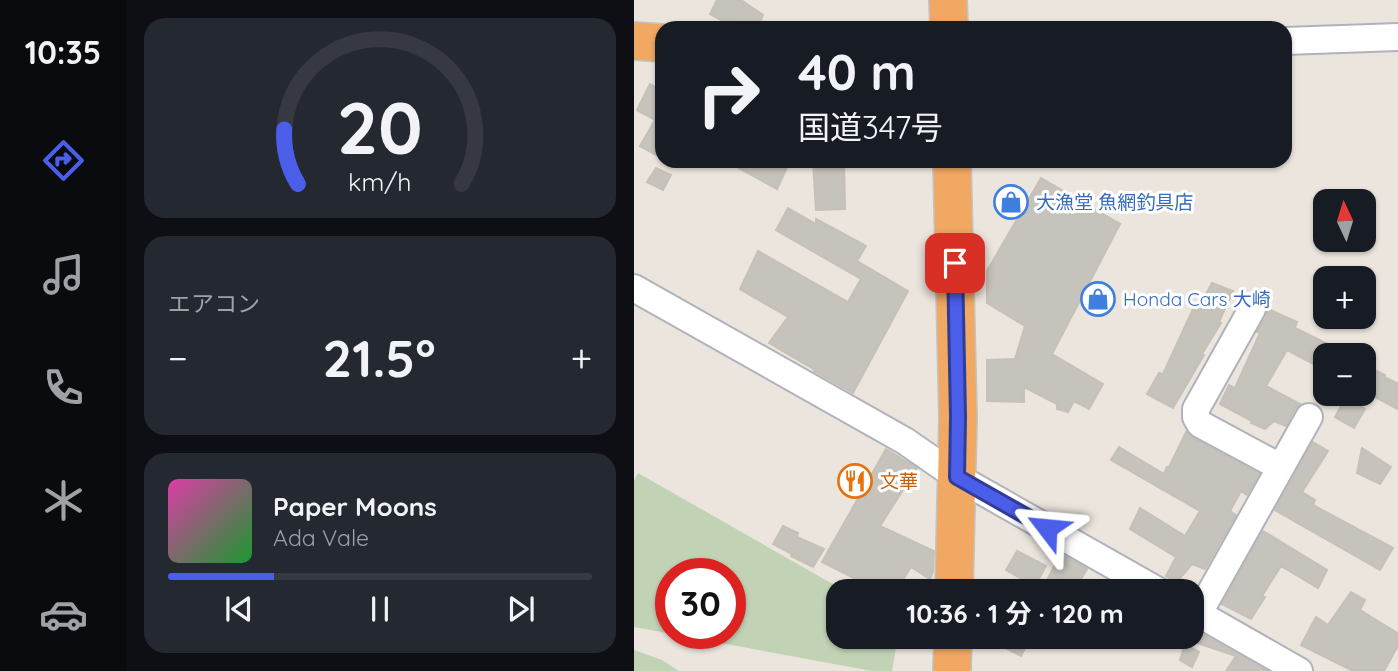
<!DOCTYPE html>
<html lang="ja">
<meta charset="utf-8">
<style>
body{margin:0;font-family:Quicksand,"Noto Sans JP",sans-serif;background:#242831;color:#f1f3f6;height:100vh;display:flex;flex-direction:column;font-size:26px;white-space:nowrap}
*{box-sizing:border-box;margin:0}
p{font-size:23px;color:#9ea1a6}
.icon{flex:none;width:38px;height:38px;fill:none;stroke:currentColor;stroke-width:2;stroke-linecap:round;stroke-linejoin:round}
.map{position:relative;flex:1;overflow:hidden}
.side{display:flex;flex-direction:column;gap:18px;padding:18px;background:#0d0f14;width:508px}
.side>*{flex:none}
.banner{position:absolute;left:21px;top:21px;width:637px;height:147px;border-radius:21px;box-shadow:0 2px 5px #0004;background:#171b24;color:#f1f3f6;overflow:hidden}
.needle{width:46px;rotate:356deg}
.buttons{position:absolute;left:679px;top:189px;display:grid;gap:14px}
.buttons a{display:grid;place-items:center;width:63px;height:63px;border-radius:14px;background:#171b24;box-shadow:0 2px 5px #0004;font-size:35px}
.speed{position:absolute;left:21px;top:558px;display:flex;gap:14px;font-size:35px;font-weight:700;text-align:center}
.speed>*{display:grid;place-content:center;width:91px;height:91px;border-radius:50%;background:#171b24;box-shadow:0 2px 5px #0004;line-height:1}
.speed .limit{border:10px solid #d22;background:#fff;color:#111}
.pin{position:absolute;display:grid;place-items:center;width:60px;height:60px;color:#fff;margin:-30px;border-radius:14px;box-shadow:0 4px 10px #0006}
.me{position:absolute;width:77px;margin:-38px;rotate:299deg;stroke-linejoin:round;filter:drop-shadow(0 0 5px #0008)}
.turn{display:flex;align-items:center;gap:24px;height:147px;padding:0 28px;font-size:32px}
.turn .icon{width:91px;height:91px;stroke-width:2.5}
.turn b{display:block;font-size:49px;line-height:60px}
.big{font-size:52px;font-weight:700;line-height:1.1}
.side .tile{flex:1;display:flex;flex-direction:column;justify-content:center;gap:10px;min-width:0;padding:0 24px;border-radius:21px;background:#242831}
.side .dial{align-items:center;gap:0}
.dial svg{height:182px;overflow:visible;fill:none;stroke:#363941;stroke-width:7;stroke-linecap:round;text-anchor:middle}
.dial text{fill:#f1f3f6;stroke:none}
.song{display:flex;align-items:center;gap:21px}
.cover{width:84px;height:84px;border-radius:10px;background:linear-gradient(135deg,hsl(320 70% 55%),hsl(130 70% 35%))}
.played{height:7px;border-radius:4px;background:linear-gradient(90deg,#4a5eea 25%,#363941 25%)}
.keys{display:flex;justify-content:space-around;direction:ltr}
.heat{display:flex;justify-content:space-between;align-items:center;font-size:38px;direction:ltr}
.trip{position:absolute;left:192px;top:579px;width:378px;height:70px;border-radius:21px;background:#171b24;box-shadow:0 2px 5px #0004;font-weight:700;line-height:70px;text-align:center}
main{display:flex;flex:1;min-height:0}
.menu{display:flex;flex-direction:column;width:126px;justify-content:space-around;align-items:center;background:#090b0e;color:#9ea1a6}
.menu .icon{width:49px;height:49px}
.menu .current{color:#4a5eea}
.menu b{font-size:32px;color:#f1f3f6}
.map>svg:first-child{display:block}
.cemetery{fill:#c2d3b5;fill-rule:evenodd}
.building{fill:#c6c2bc;stroke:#c6c1b7;stroke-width:2}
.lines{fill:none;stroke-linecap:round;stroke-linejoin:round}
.minor-casing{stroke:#b0b2bc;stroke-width:30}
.highway-casing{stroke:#c3c3c3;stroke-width:40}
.minor{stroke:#fff;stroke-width:26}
.highway{stroke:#f0a862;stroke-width:37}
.route-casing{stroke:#303d98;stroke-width:18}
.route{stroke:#4a5eea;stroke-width:12}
.labels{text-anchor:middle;stroke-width:6;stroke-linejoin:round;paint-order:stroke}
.shop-label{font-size:19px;fill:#366cbe;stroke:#fff;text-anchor:start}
.food-label{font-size:19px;fill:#c56008;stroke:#fff;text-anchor:start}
</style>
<main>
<nav class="menu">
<b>10:35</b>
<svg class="icon current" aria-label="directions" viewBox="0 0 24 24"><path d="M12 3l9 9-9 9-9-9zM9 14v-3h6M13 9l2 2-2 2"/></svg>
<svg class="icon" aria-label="music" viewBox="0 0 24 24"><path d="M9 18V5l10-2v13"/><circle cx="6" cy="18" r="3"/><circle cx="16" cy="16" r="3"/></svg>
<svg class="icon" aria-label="phone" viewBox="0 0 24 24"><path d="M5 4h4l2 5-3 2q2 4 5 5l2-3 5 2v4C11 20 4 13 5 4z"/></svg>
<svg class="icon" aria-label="climate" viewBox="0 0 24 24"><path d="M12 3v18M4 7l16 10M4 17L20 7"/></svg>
<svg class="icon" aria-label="car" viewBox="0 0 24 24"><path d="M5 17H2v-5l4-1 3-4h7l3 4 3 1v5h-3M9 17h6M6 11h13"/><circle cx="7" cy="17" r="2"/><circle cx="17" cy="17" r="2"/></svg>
</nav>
<section class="side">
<div class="tile dial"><svg viewBox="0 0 100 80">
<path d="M14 69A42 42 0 1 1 86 69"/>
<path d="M14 69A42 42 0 0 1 8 45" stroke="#4a5eea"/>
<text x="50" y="56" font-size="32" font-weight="700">20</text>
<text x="50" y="72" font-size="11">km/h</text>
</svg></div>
<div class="tile"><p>エアコン</p>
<div class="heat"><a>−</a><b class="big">21.5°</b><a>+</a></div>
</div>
<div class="tile">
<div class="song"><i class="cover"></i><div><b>Paper Moons</b><p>Ada Vale</p></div></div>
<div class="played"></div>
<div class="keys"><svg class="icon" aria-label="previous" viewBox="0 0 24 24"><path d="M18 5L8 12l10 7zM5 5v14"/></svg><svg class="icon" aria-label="pause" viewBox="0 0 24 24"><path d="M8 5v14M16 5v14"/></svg><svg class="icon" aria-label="next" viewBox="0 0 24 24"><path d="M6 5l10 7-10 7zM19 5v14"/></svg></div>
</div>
</section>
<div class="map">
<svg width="765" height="671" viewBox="0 0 765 671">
<rect width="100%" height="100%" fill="#ebe5dd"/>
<path class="cemetery" d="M4,473L211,591L205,592V637H264L258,671H238L0,627V481ZM37,574H96V634H37Z
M0,650L28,660L45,671H0Z"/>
<path class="building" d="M83,0H107L129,15L123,28H113L99,20L96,25L76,14Z
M16,84L28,91V158L6,146L21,120L3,110Z
M92,161H156L143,189Z
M179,161H210L211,209L182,210Z
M22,168L37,175L29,190L13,182Z
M407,178L486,224L418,354L469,384L455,409L440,401L434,412L423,409V404L390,387V402L353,401V360L381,359L391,326L353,303V271Z
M154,208L182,224V219L232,246L223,261L274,291L219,393L180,371L181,370L135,343L154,317L106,289L124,251L214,302L227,279L142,230Z
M578,283L599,291L585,322L587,323L568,354L570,355L539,408L513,394L525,373L529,374L559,309L563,311Z
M634,309L663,322L661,328L716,355H691V370L653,350L632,386L666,404L661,409L652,426L640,421L631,429L617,423L618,421L586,404L595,385L601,388L626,333L623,332L632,317Z
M730,365L751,375L750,377L765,384V410L730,391Z
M711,398L731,409L720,428L701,417Z
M552,432L559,438L625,474L613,495L607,491L596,511L602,515L571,569L558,564L542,583L532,576L542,557L496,529L506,508L551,536L566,511L477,460L485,447L530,474L533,467H535Z
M679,442L694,451L668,492L681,500L679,505L759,548L746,570L641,510Z
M728,448L757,467L746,484L723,473Z
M252,449L283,468L246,526L300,551L299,571L296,579L277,567L261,592H230L234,585L188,562Z
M149,526L164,533L163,537L190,549L179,567L157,556L158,554L139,544Z
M629,531L693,570L684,588L647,566L628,596L631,597L617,619L588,604Z
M383,551L412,566L401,586L372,570Z
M427,554L453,569L439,592L414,578Z
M717,592L731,600L726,610L765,634V644L750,671H719L667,645L682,617L694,625Z
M568,634L633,671H592L602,656L563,643Z
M378,637H397L387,656L372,648Z
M551,644L565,652L558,667L546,660Z"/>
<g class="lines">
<g class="minor-casing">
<path id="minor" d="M651,41L765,37
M0,288L271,441L323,477L526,592
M618,309L562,409V417L566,424L646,467
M558,610L665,671
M565,613L675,417"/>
</g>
<g class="highway-casing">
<path id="highway" d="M314,0L315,28
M0,41L28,43
M318,161L324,417L320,592
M318,671L319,637"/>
</g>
<use href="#minor" class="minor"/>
<use href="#highway" class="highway"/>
</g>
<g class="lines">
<g class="route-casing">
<path id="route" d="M321,263L324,417L323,477L413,528"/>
</g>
<use href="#route" class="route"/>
</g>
<defs>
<g id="shop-ring" transform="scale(1.75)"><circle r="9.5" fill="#fff" stroke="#3f7fe0" stroke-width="1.5"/><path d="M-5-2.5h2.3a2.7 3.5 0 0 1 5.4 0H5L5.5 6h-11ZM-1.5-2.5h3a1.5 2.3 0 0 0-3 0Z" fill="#3f7fe0"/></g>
<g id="restaurant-ring" transform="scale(1.75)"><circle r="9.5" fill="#fff" stroke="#e8710a" stroke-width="1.5"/><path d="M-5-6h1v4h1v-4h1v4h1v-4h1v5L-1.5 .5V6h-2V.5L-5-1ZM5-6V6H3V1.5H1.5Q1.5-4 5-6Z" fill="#e8710a"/></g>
</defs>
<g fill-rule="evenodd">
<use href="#shop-ring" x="377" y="202"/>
<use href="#shop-ring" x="464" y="299"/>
<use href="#restaurant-ring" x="221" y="481"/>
</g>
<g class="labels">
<g class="shop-label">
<text x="402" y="209">大漁堂 魚網釣具店</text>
<text x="489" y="306">Honda Cars 大崎</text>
</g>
<g class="food-label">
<text x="246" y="488">文華</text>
</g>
</g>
</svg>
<div class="buttons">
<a><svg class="needle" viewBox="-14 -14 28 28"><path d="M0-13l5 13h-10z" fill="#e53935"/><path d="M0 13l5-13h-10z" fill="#9ea1a6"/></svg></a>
<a>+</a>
<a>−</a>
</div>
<div class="speed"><div class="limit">30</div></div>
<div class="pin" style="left:321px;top:263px;background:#d93025"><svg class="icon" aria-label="arrive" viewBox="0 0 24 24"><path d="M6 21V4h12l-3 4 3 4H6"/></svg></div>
<svg class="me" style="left:413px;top:528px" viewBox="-20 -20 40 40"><path d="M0-17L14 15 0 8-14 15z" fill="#4a5eea" stroke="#fff" stroke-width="4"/></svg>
<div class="trip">10:36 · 1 分 · 120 m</div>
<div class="banner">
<div class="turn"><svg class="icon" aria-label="right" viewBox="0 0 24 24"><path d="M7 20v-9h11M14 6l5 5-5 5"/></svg><div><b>40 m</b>国道347号</div></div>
</div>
</div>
</main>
